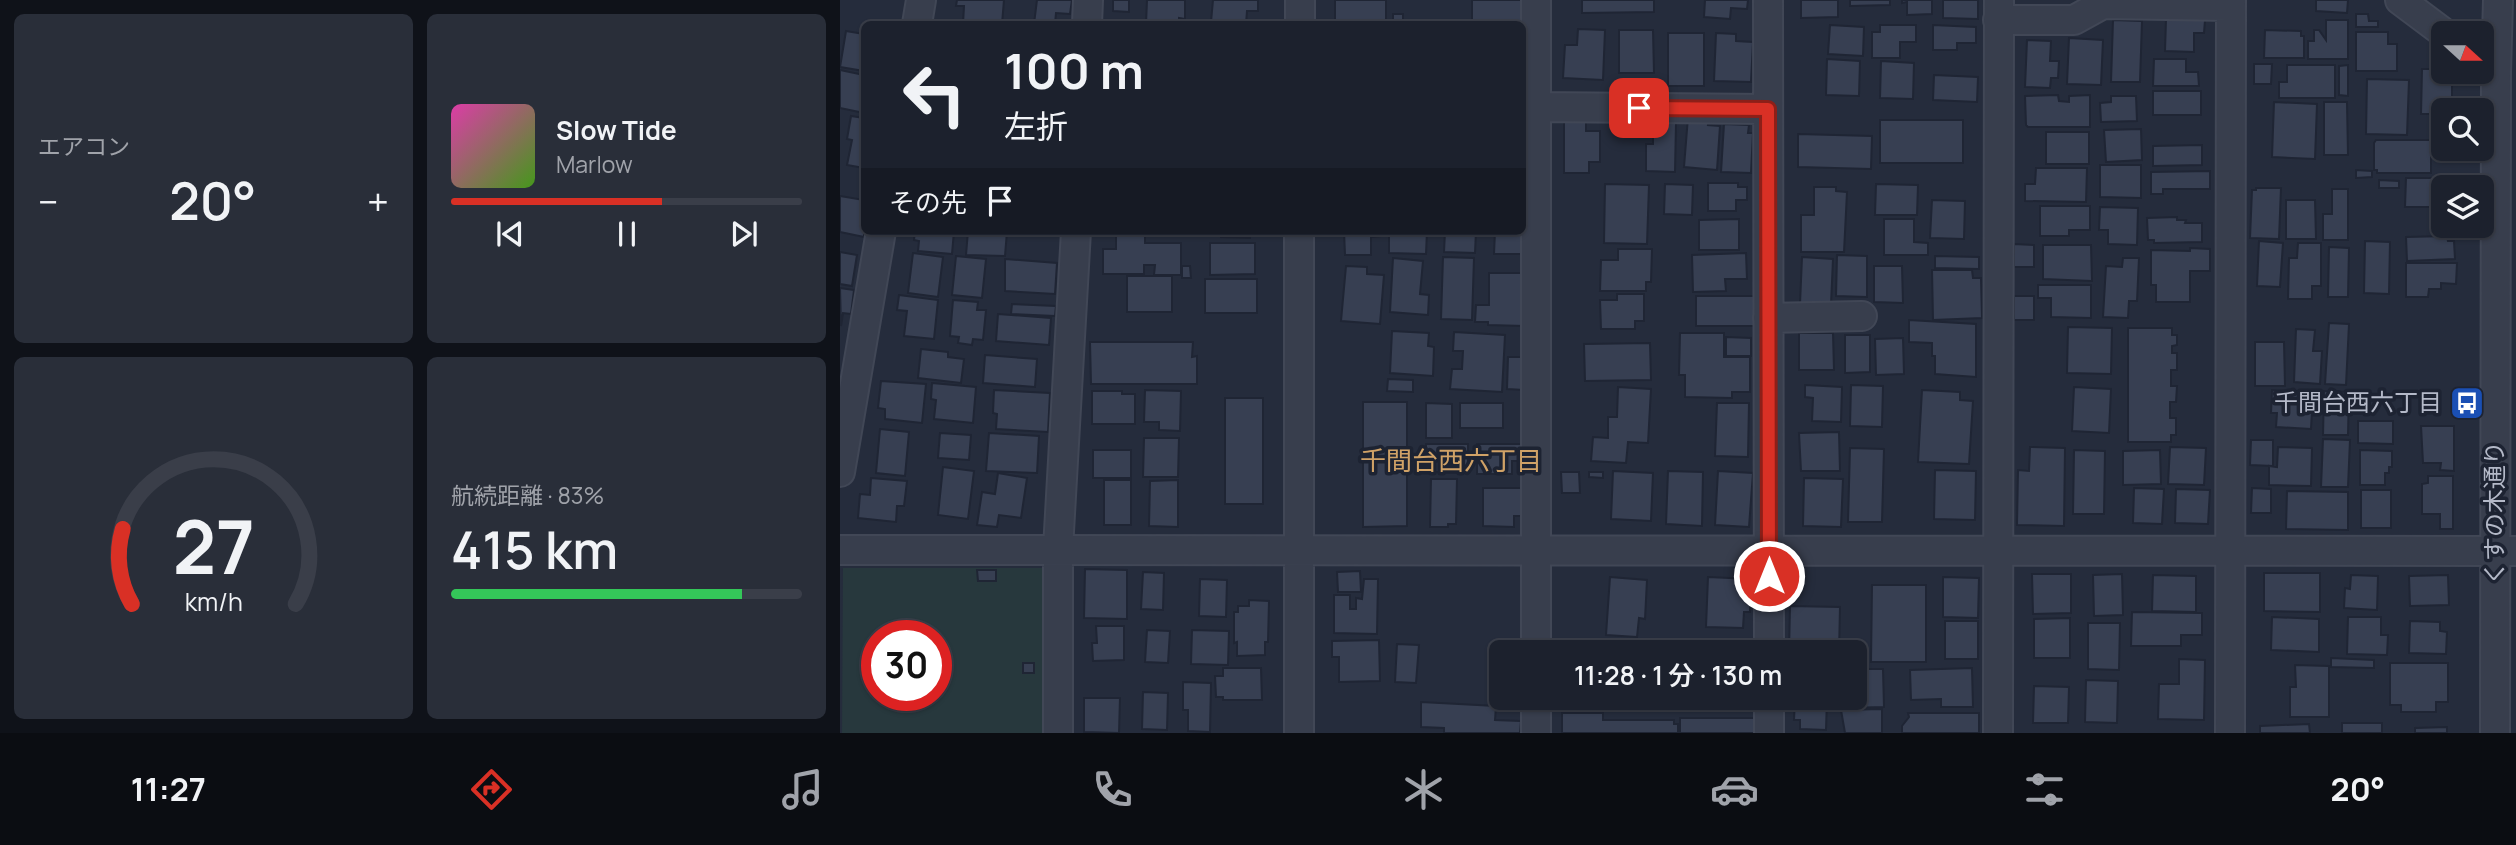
<!DOCTYPE html>
<html lang="ja">
<meta charset="utf-8">
<style>
body{margin:0;font-family:Manrope,"Noto Sans JP",sans-serif;background:#292e39;color:#f1f3f6;height:100vh;display:flex;flex-direction:column;font-size:26px;white-space:nowrap}
*{box-sizing:border-box;margin:0}
p{font-size:23px;color:#a0a3aa}
.icon{flex:none;width:38px;height:38px;fill:none;stroke:currentColor;stroke-width:2;stroke-linecap:round;stroke-linejoin:round}
.map{position:relative;flex:1;overflow:hidden}
.sheet{display:flex;flex-direction:column;gap:14px;padding:14px;background:#0f1219;width:840px}
.sheet>*{flex:none}
.top-card{position:absolute;left:21px;top:21px;width:665px;height:214px;border-radius:10px;box-shadow:0 2px 5px #0004,0 0 0 2px #3a3e49;background:#1c212d;color:#f1f3f6;overflow:hidden}
.needle{width:46px;rotate:111deg}
.buttons{position:absolute;left:1591px;top:21px;display:grid;gap:14px}
.buttons a{display:grid;place-items:center;width:63px;height:63px;border-radius:10px;background:#1c212d;box-shadow:0 2px 5px #0004,0 0 0 2px #3a3e49;font-size:35px}
.speed{position:absolute;left:21px;top:620px;display:flex;gap:14px;font-size:35px;font-weight:700;text-align:center}
.speed>*{display:grid;place-content:center;width:91px;height:91px;border-radius:50%;background:#1c212d;box-shadow:0 2px 5px #0004,0 0 0 2px #3a3e49;line-height:1}
.speed .limit{border:10px solid #d22;background:#fff;color:#111}
.pin{position:absolute;display:grid;place-items:center;width:60px;height:60px;color:#fff;margin:-30px;border-radius:14px;box-shadow:0 4px 10px #0006}
.me{position:absolute;width:77px;margin:-38px;rotate:0deg;stroke-linejoin:round;filter:drop-shadow(0 0 5px #0008)}
.turn{display:flex;align-items:center;gap:24px;height:147px;padding:0 28px;font-size:32px}
.turn .icon{width:91px;height:91px;stroke-width:2.5}
.turn b{display:block;font-size:49px;line-height:60px}
.then{display:flex;align-items:center;height:66px;padding:0 28px;background:#0003;gap:14px;font-size:26px}
.big{font-size:52px;font-weight:600;line-height:1.1}
.sheet .card{flex:1;display:flex;flex-direction:column;justify-content:center;gap:10px;min-width:0;padding:0 24px;border-radius:10px;background:#292e39}
.sheet .dial{align-items:center;gap:0}
.dial svg{height:182px;overflow:visible;fill:none;stroke:#3a3e49;stroke-width:7;stroke-linecap:round;text-anchor:middle}
.dial text{fill:#f1f3f6;stroke:none}
.song{display:flex;align-items:center;gap:21px}
.cover{width:84px;height:84px;border-radius:10px;background:linear-gradient(135deg,hsl(320 70% 55%),hsl(100 70% 35%))}
.played{height:7px;border-radius:4px;background:linear-gradient(90deg,#d93025 60%,#3a3e49 60%)}
.keys{display:flex;justify-content:space-around;direction:ltr}
.heat{display:flex;justify-content:space-between;align-items:center;font-size:38px;direction:ltr}
.charge{height:10px;border-radius:5px;background:linear-gradient(90deg,#34c759 83%,#3a3e49 0)}
.sheet .tiles{flex:1;display:grid;gap:14px;grid-template-columns:repeat(2,1fr)}
.trip{position:absolute;left:649px;top:640px;width:378px;height:70px;border-radius:10px;background:#1c212d;box-shadow:0 2px 5px #0004,0 0 0 2px #3a3e49;font-weight:600;line-height:70px;text-align:center}
.menu{display:flex;height:112px;justify-content:space-around;align-items:center;background:#0b0d12;color:#a0a3aa}
.menu .icon{width:49px;height:49px}
.menu .on{color:#d93025}
.menu b{font-size:32px;color:#f1f3f6}
main{display:flex;flex:1;min-height:0}
.map>svg:first-child{display:block}
.green{fill:#27383d;fill-rule:evenodd}
.building{fill:#373f52;stroke:#1f2534;stroke-width:2}
.lines{fill:none;stroke-linecap:round;stroke-linejoin:round}
.minor-casing{stroke:#414756;stroke-width:32}
.minor{stroke:#383e4d;stroke-width:28}
.route-casing{stroke:#8d1f18;stroke-width:18}
.route{stroke:#d93025;stroke-width:12}
.labels{text-anchor:middle;stroke-width:7;stroke-linejoin:round;paint-order:stroke}
.poi-label{font-size:24px;fill:#b4b9c8;stroke:#1d2332;text-anchor:end}
.street-label{font-size:24px;fill:#b4b9c8;stroke:#1d2332}
.neighbourhood-label{font-size:26px;fill:#d0a267;stroke:#1d2332}
</style>
<main>
<section class="sheet">
<div class="tiles">
<div class="card"><p>エアコン</p>
<div class="heat"><a>−</a><b class="big">20°</b><a>+</a></div>
</div>
<div class="card">
<div class="song"><i class="cover"></i><div><b>Slow Tide</b><p>Marlow</p></div></div>
<div class="played"></div>
<div class="keys"><svg class="icon" aria-label="previous" viewBox="0 0 24 24"><path d="M18 5L8 12l10 7zM5 5v14"/></svg><svg class="icon" aria-label="pause" viewBox="0 0 24 24"><path d="M8 5v14M16 5v14"/></svg><svg class="icon" aria-label="next" viewBox="0 0 24 24"><path d="M6 5l10 7-10 7zM19 5v14"/></svg></div>
</div>
<div class="card dial"><svg viewBox="0 0 100 80">
<path d="M14 69A42 42 0 1 1 86 69"/>
<path d="M14 69A42 42 0 0 1 10 36" stroke="#d93025"/>
<text x="50" y="56" font-size="32" font-weight="700">27</text>
<text x="50" y="72" font-size="11">km/h</text>
</svg></div>
<div class="card"><p>航続距離 · 83%</p><b class="big">415 km</b><div class="charge"></div></div>
</div>
</section>
<div class="map">
<svg width="1676" height="733" viewBox="0 0 1676 733">
<rect width="100%" height="100%" fill="#252c3c"/>
<path class="green" d="M3,568H205V733H2ZM37,635H96V695H37Z"/>
<path class="building" d="M117,0H164L162,24H123L124,6H116Z
M197,0H232L230,14L216,13L215,24H194Z
M273,0H289V12L273,11Z
M307,0H345V19L339,18V24H306Z
M373,0H418V11H407L406,24H375L376,22H371Z
M495,0H546V24H495Z
M632,0H685L682,24H632Z
M742,0H814V12L742,13Z
M865,0H908L907,9L891,8L890,19L864,17Z
M961,0H998V17L961,18Z
M1010,0H1050V5L1010,6Z
M1062,0H1092V14L1067,15V2L1062,3Z
M1103,0H1138V19L1103,18Z
M1476,0H1508L1507,13L1476,11Z
M553,14H563V24H553Z
M1516,14H1528L1529,21H1538V27H1516Z
M1326,19L1365,20L1364,33H1354V52L1325,51Z
M1273,20L1302,21L1300,82H1271Z
M1486,20H1508V59H1468V41H1474V30H1479L1486,40Z
M990,25L1024,27L1023,56L988,54Z
M1040,25H1076V42H1060V58H1032V32H1040Z
M1093,25L1136,27V43H1117V50H1093Z
M738,29L765,30L763,80L723,78L725,45H737Z
M779,30H813L814,73H779Z
M1425,30L1461,31V36H1464V58H1424Z
M6,31L24,34V71L0,67Z
M1516,32H1548V44H1557V71H1516Z
M828,33H864V86H828Z
M876,33L896,34V41L913,42L911,82L874,81Z
M1229,38L1263,40L1261,85L1227,84Z
M1187,40L1211,41L1210,61H1219L1218,78H1211L1210,88L1185,87Z
M987,59L1020,61L1019,96L986,95Z
M1314,59H1346V72H1358L1359,86H1313Z
M1041,61L1074,63L1073,99L1040,98Z
M1414,64H1432L1431,84H1414Z
M1447,65H1495V98H1439V82H1447Z
M1508,65V96L1499,95V66Z
M1582,69H1596V75H1603V82H1612V110H1603V114H1581Z
M0,70L24,75V113L0,108Z
M1094,75L1138,77L1137,102L1093,100Z
M1527,79L1569,80L1567,135L1526,134Z
M1313,91H1361V115H1313Z
M1218,95L1219,101L1229,102V96L1250,95V127H1188L1186,125L1185,96Z
M1271,96H1296L1297,121L1261,122L1260,103L1271,102Z
M1434,102L1477,104L1475,159L1432,157Z
M1484,102H1507L1508,155H1484Z
M11,116L24,118V168L7,165L12,140L7,139Z
M848,117L869,119L868,125L880,126L877,170L844,167Z
M1040,120H1123V163H1040Z
M724,122H746V131H760V162H749V173H724Z
M813,122L836,123L835,172L806,171V144H813Z
M884,124L909,125L908,133H913L911,173L881,172Z
M1301,129L1302,160L1266,162L1264,130Z
M1206,132H1249V164H1206Z
M958,134L1032,136L1031,169L958,167Z
M1536,140H1591V173H1537V170H1534V143Z
M1362,145V165L1313,166V146Z
M1260,165H1301V198L1260,197Z
M1196,168H1247L1246,202L1185,201V184H1195Z
M1516,170L1532,171V177L1516,178Z
M1370,171V189H1323V194H1311V172Z
M1566,178H1613V187H1603V207H1565Z
M1539,180L1559,181V188H1539Z
M868,183H898V187H907V200H896V211H868Z
M765,184L809,185L807,244L764,243Z
M825,184L853,185L852,215L824,214Z
M1036,184L1078,185L1077,215H1035Z
M974,187H996V191L1007,192L1004,252H961V215H974Z
M1416,188H1441L1439,239L1410,238L1412,190H1416Z
M1492,189H1508V240H1483V214H1492Z
M0,196L24,200V237L0,232Z
M1092,200L1125,201L1124,239L1090,238Z
M1446,200H1475L1476,239H1446Z
M1200,206H1250V230H1229V236H1200Z
M1260,207L1298,208L1297,245L1268,244V230H1259Z
M1337,217V220H1346L1345,223H1362V242L1314,243V240H1308L1307,218Z
M899,219V250H859V220Z
M1044,219H1074V242L1088,243V255H1044Z
M75,231H114L112,254L78,251L79,241L74,240Z
M128,231H167L165,256L126,255Z
M276,231H305V243H341V275H314L315,265H304V274H263V249H276Z
M381,231H410V238L381,237Z
M504,231H540V236L531,237V255H505Z
M549,231H587L586,254L549,253Z
M605,231H636L635,253L604,252Z
M655,231H682L681,254H654Z
M1607,236L1608,241H1614L1615,259L1567,261L1566,237Z
M1419,241L1443,243L1440,287L1417,286Z
M1525,241L1550,242L1549,294L1524,293Z
M370,243H415V274L370,275Z
M1458,243H1481V286H1472V299H1448L1449,258H1457Z
M1174,244L1194,245V267H1174Z
M1203,245H1251L1252,281L1203,279Z
M1489,247L1509,248L1508,297H1488Z
M1350,248L1370,249V271H1350V302H1316V285H1311V250L1350,251Z
M778,249H812L811,282H806V291H760L761,260H778Z
M0,252L17,255L12,286L0,284Z
M73,253L103,257L98,297L68,293Z
M906,253L907,279H885L886,291L853,292L852,255Z
M997,255L1027,256V297L996,296Z
M116,256L146,259L142,298L112,295Z
M1095,256L1139,257V269L1095,268Z
M603,257L634,258L632,320L601,319Z
M962,257L993,259L991,305L960,304Z
M553,258L583,261L580,294L589,295L588,315L550,312Z
M1283,258H1299L1297,301H1289L1288,318L1263,317L1266,266L1282,267Z
M165,259L217,263L215,294L165,291Z
M1566,263H1617L1616,284L1601,283V289H1589L1588,297H1566Z
M342,266H350L351,278H342Z
M506,266L527,267V274L544,275L540,324L501,321Z
M1034,266H1062L1063,303L1034,302Z
M1092,270H1132L1133,278H1141L1142,318L1093,320Z
M649,273H684V326L648,325V322H635L636,305H649Z
M287,276H332V312H287Z
M365,279H417V313H365Z
M1198,285H1251V318L1211,317V298H1198Z
M0,288L14,290L11,314L3,313L1,326Z
M777,294H804V321H795V329H761L760,300H777Z
M59,295L98,300L94,339L64,336L67,311L57,310Z
M856,296H914V326H856Z
M1174,296H1194V320H1174Z
M113,300L138,302L137,310H146L143,340L133,339L132,345L118,343L119,337L110,336Z
M172,304L216,306L215,316L171,314Z
M158,314L211,318L209,345L156,341Z
M1069,320L1136,324V377L1095,374V356H1092V343L1069,342Z
M1489,323L1509,324L1506,385L1485,384Z
M1228,327L1272,328L1271,374L1227,373Z
M1288,328H1332V335H1337V345L1332,346V353H1337V370H1331V386H1337L1336,402H1330V418H1336V435H1331V442H1288Z
M1456,329L1475,330L1473,351H1482L1480,384L1454,382Z
M552,331L589,333L588,346L594,347L593,376L550,373Z
M614,332L665,335L662,392L610,389L612,369H622L623,351H613Z
M840,333H884V357H910V392H892V398L845,397V375H839Z
M959,333H993L994,370H959Z
M1005,335H1030V372L1005,373Z
M886,337L911,338V356H886Z
M1063,338L1064,374L1036,375L1035,339Z
M250,342H353L352,357L357,356V384H251Z
M1415,342H1444L1445,386H1415Z
M810,343L811,380L745,381L744,344Z
M81,349L108,352V357L124,359L121,383L78,378Z
M145,355L197,359L195,387L143,383Z
M668,357H685L684,390L667,389Z
M548,379L573,380V392L547,391Z
M41,381L86,384L82,423L45,419V409L38,408Z
M92,383L136,387L133,423L94,419L96,400L91,399Z
M965,385L1002,387L1001,422L972,421L973,398L965,397Z
M1011,385L1043,386L1042,427L1010,426Z
M778,387L811,389L808,443L788,442L786,463L751,461L753,437L768,438V417H777Z
M1234,387L1271,389L1269,433L1232,431Z
M154,390L210,393L208,432L156,429L157,414L153,413Z
M305,390L341,391L340,431L319,430V422H304Z
M1082,390L1120,392V400L1133,401L1129,464L1078,462Z
M1432,390L1473,393L1471,429L1436,427L1437,413H1431Z
M252,391H282V394H295V424H252Z
M1484,391L1509,392L1508,435H1483Z
M385,398H423V504H385Z
M523,402H567V526L523,527Z
M586,403L612,404V438H586Z
M620,403H663V428H620Z
M877,403H909L908,457L875,456Z
M1518,421H1553V444L1518,443Z
M1581,426H1614V471L1600,470L1601,463H1583Z
M40,429L69,432L65,476L36,473Z
M999,432L1000,471H961L959,433Z
M100,433L131,435L129,460L98,458Z
M149,433L199,436L197,473L146,471Z
M304,438H339L338,477H303Z
M1483,439L1510,440L1508,487H1481Z
M1411,440H1433V466L1410,465Z
M586,444H628V472H586Z
M637,444H682V461H672V474H637Z
M1190,447L1225,448L1224,526L1177,525L1178,470L1189,471Z
M1330,447L1366,448L1364,485L1328,484Z
M1438,447L1472,448L1471,486L1429,485V466L1437,467Z
M1010,448L1044,449L1042,522H1008Z
M253,450H291V478H253Z
M1234,450L1265,451L1264,514H1233Z
M1320,450L1321,484L1283,485V451Z
M1520,450L1552,451V467H1549V473H1545V485H1520Z
M103,467L134,471L128,519L98,515Z
M1095,470L1136,471L1135,520L1094,519Z
M773,471L813,473L811,521L771,519Z
M828,471L863,472L862,526L826,524Z
M878,471L913,473L909,527L875,525Z
M721,472H739L740,493H722Z
M749,472H763V478L749,477Z
M158,473L187,478L181,518L159,515L157,527L137,525L142,492L155,494Z
M1588,476H1613V529H1600V514H1582V484L1588,483Z
M31,478L67,481L64,506H57L56,522L18,518L20,494L30,495Z
M964,478L1003,479L1001,527L963,526Z
M591,479H617L616,524H608V527H590Z
M264,480H291V525H264Z
M338,480V527L309,526L310,481Z
M643,488H682V516H674V527L643,526Z
M1294,488L1324,489L1322,524L1293,523Z
M1412,488L1431,489V513H1411Z
M1336,489L1370,490L1368,524L1335,523Z
M1521,490H1551V528H1521Z
M1447,491L1508,492V530L1446,529Z
M245,569L287,570V619L244,618Z
M137,570H156V581H138Z
M520,571L521,592H498L497,572Z
M303,572L324,573L323,610L301,609Z
M1424,573H1480V612L1424,611Z
M1192,574H1231V613L1193,614Z
M1282,574L1283,615L1254,616L1253,575Z
M1313,575L1356,576V612L1312,611Z
M1511,575L1538,576L1537,610L1504,608L1505,588L1510,589Z
M1608,575L1609,605L1570,606L1569,576Z
M770,577L807,580L805,619L799,618L797,637L766,635Z
M868,577L911,579L910,612H904L903,628L866,627Z
M1103,577L1139,578L1138,618L1103,617Z
M360,579L387,580L386,617L359,616Z
M524,579H538L537,634L494,633V595H510V609H516V598L522,599Z
M1032,585H1086V662H1031Z
M409,600L429,601L428,642H425V655L397,656V642L394,643V612H398V606H409Z
M950,606L1000,607L999,653H949Z
M1292,612L1362,613V635H1341V646H1291Z
M1432,617L1479,619V652L1431,650Z
M1508,617H1541V635H1548L1547,655L1507,654Z
M1230,618V658H1194V619Z
M1105,621H1138V659H1105Z
M1570,621L1600,622V631L1607,632L1606,654L1569,653Z
M1248,623H1280L1279,670L1248,669Z
M256,626H284V660L253,661L252,643H257Z
M307,630L330,631L328,663L305,662Z
M352,630L389,631L388,665L351,664Z
M539,640L540,681L499,682V657H492V641Z
M557,644L579,645L576,683L555,682Z
M862,649L904,651V653H862Z
M1491,658L1534,660V668L1491,667Z
M1339,659L1365,660L1364,720L1318,719L1319,684H1339Z
M183,663H194V673H183Z
M1550,663H1608V702H1596V712H1561V705H1550Z
M1455,665L1489,666V717H1450V687H1456Z
M383,668H421L422,700H383V697H376L375,676H383Z
M1132,668L1133,707H1101V699L1071,700L1070,670Z
M1015,669H1043L1044,707L1006,708V698H1015Z
M1246,680L1278,681L1277,723L1245,722Z
M343,682L371,683L370,732L348,731V710H343Z
M1194,686L1229,687L1228,723H1193Z
M303,692L328,693L327,730L302,729Z
M244,698H280L279,733L244,732Z
M860,698H902V701Z
M955,698H987L986,730L960,729V720H954Z
M581,702L656,706L655,720L681,721L680,733H604V728L581,727Z
M1042,709V733H1005L1001,710Z
M722,713H763V720H834V724H838V733H722Z
M1068,713H1139V733H1062V726L1069,717Z
M840,718H916V733H840Z
M1502,723H1542V733H1502Z
M1469,724L1470,733H1420V726Z
M1607,727V733H1575V728Z"/>
<g class="lines">
<g class="minor-casing">
<path id="minor" d="M696,0V653
M928,0L929,653
M1560,0L1604,33
M1158,20H1234L1263,4L1391,6
M77,24L81,0
M247,24L248,0
M460,24V0
M696,107L928,109
M928,318L1022,316
M0,472L41,231
M0,550L1676,551
M929,698V733
M218,733V549L236,231
M459,733V231
M696,733V698
M1158,733L1159,0
M1390,733L1391,0
M1655,733L1656,72L1658,0"/>
</g>
<use href="#minor" class="minor"/>
</g>
<g class="lines">
<g class="route-casing">
<path id="route" d="M799,108L928,109L929,576"/>
</g>
<use href="#route" class="route"/>
</g>
<defs>
<g id="bus-square" transform="scale(1.75)"><rect x="-9" y="-9" width="18" height="18" rx="4" fill="#1a4fb4" stroke="#1d2332"/><path d="M-5-6H5V4H4V6H2V4H-2V6H-4V4H-5ZM-3.5-4V0h7V-4ZM-3.5 1.2v1.5H-2V1.2ZM2 1.2v1.5H3.5V1.2Z" fill="#fff"/></g>
</defs>
<g fill-rule="evenodd">
<use href="#bus-square" x="1627" y="403"/>
</g>
<g class="labels">
<g class="poi-label">
<text x="1602" y="411">千間台西六丁目</text>
</g>
<g class="street-label">
<text transform="translate(1655 513) rotate(-90)" y="8">くすの木通り</text>
</g>
<g class="neighbourhood-label">
<text x="611" y="470">千間台西六丁目</text>
</g>
</g>
</svg>
<div class="buttons">
<a><svg class="needle" viewBox="-14 -14 28 28"><path d="M0-13l5 13h-10z" fill="#e53935"/><path d="M0 13l5-13h-10z" fill="#a0a3aa"/></svg></a>
<a><svg class="icon" aria-label="search" viewBox="0 0 24 24"><circle cx="10" cy="10" r="6"/><path d="M15 15l6 6"/></svg></a>
<a><svg class="icon" aria-label="layers" viewBox="0 0 24 24"><path d="M12 4l9 5-9 5-9-5zM3 14l9 5 9-5"/></svg></a>
</div>
<div class="speed"><div class="limit">30</div></div>
<div class="pin" style="left:799px;top:108px;background:#d93025"><svg class="icon" aria-label="arrive" viewBox="0 0 24 24"><path d="M6 21V4h12l-3 4 3 4H6"/></svg></div>
<svg class="me" style="left:929px;top:576px" viewBox="-20 -20 40 40"><circle r="17" fill="#d93025" stroke="#fff" stroke-width="3"/><path d="M0-11L8 9 0 5-8 9z" fill="#fff"/></svg>
<div class="trip">11:28 · 1 分 · 130 m</div>
<div class="top-card">
<div class="turn"><svg class="icon" aria-label="left" viewBox="0 0 24 24"><path d="M17 20v-9H6M10 6l-5 5 5 5"/></svg><div><b>100 m</b>左折</div></div>
<div class="then">その先<svg class="icon" aria-label="arrive" viewBox="0 0 24 24"><path d="M6 21V4h12l-3 4 3 4H6"/></svg></div>
</div>
</div>
</main>
<nav class="menu">
<b>11:27</b>
<svg class="icon on" aria-label="directions" viewBox="0 0 24 24"><path d="M12 3l9 9-9 9-9-9zM9 14v-3h6M13 9l2 2-2 2"/></svg>
<svg class="icon" aria-label="music" viewBox="0 0 24 24"><path d="M9 18V5l10-2v13"/><circle cx="6" cy="18" r="3"/><circle cx="16" cy="16" r="3"/></svg>
<svg class="icon" aria-label="phone" viewBox="0 0 24 24"><path d="M5 4h4l2 5-3 2q2 4 5 5l2-3 5 2v4C11 20 4 13 5 4z"/></svg>
<svg class="icon" aria-label="climate" viewBox="0 0 24 24"><path d="M12 3v18M4 7l16 10M4 17L20 7"/></svg>
<svg class="icon" aria-label="car" viewBox="0 0 24 24"><path d="M5 17H2v-5l4-1 3-4h7l3 4 3 1v5h-3M9 17h6M6 11h13"/><circle cx="7" cy="17" r="2"/><circle cx="17" cy="17" r="2"/></svg>
<svg class="icon" aria-label="filters" viewBox="0 0 24 24"><path d="M4 7h16M4 17h16"/><circle cx="9" cy="7" r="2"/><circle cx="15" cy="17" r="2"/></svg>
<b>20°</b>
</nav>
